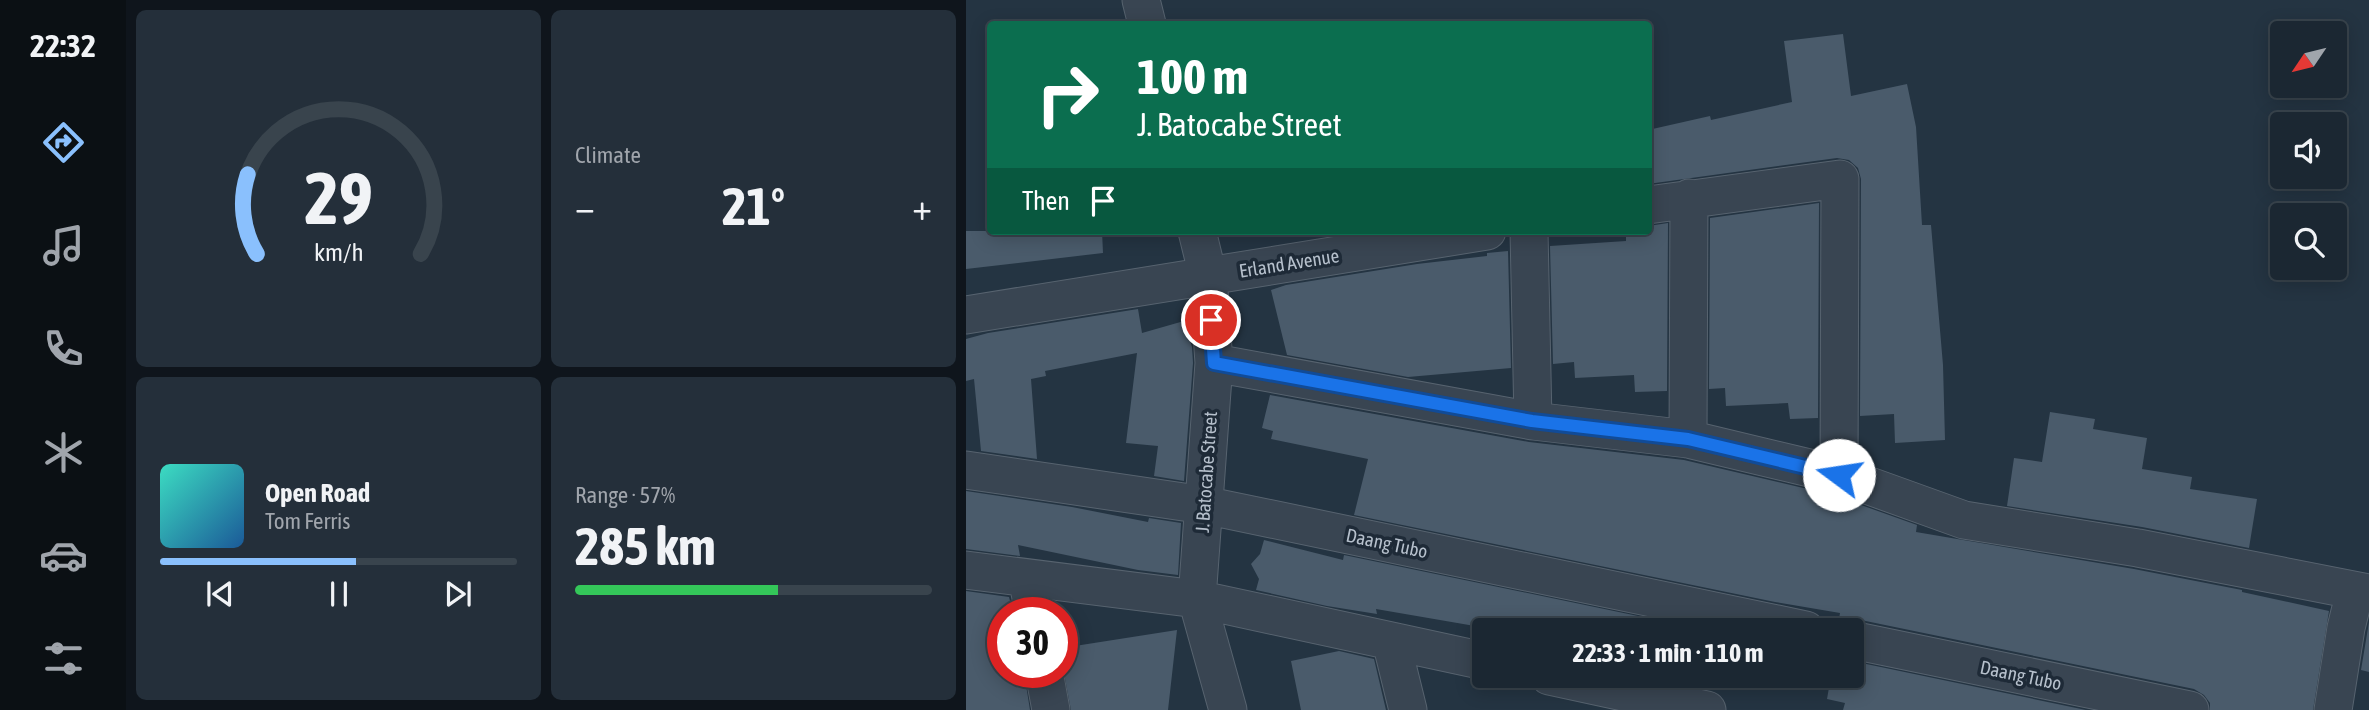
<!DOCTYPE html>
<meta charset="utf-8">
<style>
body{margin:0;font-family:"Asap Condensed",sans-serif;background:#242f3a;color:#f1f3f6;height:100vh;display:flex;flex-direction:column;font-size:26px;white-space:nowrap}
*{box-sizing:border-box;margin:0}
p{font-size:23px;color:#a0a5ac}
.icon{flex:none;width:38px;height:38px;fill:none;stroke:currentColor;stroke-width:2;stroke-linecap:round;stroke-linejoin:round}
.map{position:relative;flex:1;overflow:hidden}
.sheet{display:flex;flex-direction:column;gap:10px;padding:10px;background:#0f151c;width:840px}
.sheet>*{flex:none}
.hud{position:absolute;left:21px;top:21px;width:665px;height:214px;border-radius:7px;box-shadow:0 4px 18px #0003,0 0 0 2px #39444d;background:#0b6e4f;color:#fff;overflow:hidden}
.needle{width:46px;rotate:235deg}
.buttons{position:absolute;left:1304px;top:21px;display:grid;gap:14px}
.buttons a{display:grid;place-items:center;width:77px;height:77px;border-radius:7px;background:#1b2732;box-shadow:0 4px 18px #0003,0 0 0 2px #39444d;font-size:35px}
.speed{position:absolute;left:21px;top:597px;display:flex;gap:14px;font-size:35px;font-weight:700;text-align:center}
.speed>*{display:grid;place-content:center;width:91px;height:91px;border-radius:50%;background:#1b2732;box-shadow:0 4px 18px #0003,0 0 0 2px #39444d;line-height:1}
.speed .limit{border:10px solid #d22;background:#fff;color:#111}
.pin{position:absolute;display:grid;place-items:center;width:60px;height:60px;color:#fff;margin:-30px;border:4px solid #fff;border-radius:50%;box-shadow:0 2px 7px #0007}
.me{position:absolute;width:77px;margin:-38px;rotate:284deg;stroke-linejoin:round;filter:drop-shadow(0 0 5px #0008)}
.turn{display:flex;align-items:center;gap:24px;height:147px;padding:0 35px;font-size:32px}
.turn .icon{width:91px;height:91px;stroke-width:2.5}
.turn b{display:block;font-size:49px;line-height:60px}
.then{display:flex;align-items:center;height:66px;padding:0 35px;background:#0003;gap:14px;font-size:26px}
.big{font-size:52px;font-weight:700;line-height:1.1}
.sheet .tile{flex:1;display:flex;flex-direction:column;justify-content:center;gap:10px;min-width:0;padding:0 24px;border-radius:10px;background:#242f3a}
.sheet .dial{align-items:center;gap:0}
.dial svg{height:182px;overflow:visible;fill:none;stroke:#39444d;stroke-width:7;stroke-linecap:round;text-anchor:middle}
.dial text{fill:#f1f3f6;stroke:none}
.song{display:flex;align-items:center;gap:21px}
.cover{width:84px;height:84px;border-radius:10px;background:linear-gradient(135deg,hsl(170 70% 55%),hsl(210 70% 35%))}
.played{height:7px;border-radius:4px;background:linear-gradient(90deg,#8ac0fd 55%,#39444d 55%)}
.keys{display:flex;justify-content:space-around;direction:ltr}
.heat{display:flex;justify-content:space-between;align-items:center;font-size:38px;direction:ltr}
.charge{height:10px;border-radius:5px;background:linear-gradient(90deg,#34c759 57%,#39444d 0)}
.sheet .tiles{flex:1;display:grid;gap:10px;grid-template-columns:repeat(2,1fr)}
.trip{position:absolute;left:506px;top:618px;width:392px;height:70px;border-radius:7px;background:#1b2732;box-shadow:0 4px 18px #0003,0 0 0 2px #39444d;font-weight:700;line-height:70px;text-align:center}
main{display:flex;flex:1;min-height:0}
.tab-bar{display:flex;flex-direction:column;width:126px;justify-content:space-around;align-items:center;background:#0b1014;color:#a0a5ac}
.tab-bar .icon{width:49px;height:49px}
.tab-bar .current{color:#8ac0fd}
.tab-bar b{font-size:32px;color:#f1f3f6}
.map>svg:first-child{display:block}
.building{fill:#4a5b6b}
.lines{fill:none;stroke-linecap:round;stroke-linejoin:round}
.minor-casing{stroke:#57636f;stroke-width:39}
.minor{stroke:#394552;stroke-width:37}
.route-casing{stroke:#114b97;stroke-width:18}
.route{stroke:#1a73e8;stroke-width:12}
.labels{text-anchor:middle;stroke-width:7;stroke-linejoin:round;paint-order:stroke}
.street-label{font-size:19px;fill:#b6c0cc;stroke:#1e2a37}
</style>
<main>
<nav class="tab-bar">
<b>22:32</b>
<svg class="icon current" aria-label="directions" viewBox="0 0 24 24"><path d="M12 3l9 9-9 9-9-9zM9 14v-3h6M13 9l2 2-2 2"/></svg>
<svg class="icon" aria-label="music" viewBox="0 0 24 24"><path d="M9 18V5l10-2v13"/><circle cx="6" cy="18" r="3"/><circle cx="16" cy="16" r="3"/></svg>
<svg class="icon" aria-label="phone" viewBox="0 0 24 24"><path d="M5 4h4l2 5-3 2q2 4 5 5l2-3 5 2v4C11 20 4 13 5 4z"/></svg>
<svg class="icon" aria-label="climate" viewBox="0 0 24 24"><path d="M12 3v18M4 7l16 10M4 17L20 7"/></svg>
<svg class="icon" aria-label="car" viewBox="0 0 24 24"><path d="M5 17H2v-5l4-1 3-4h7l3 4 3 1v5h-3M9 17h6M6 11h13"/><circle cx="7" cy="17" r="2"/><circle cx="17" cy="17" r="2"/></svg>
<svg class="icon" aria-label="filters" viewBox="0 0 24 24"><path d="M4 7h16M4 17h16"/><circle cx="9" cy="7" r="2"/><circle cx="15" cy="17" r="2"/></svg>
</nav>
<section class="sheet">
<div class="tiles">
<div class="tile dial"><svg viewBox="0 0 100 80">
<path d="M14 69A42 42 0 1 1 86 69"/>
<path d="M14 69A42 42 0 0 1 10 34" stroke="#8ac0fd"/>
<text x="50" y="56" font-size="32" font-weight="700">29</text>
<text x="50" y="72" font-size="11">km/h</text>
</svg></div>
<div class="tile"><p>Climate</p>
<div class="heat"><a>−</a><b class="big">21°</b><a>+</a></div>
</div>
<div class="tile">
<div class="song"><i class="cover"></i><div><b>Open Road</b><p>Tom Ferris</p></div></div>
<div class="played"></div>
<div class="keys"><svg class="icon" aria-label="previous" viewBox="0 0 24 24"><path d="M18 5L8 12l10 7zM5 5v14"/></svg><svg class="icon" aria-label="pause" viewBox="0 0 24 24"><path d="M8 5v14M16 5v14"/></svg><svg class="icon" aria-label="next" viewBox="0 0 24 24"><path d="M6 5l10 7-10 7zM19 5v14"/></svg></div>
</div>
<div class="tile"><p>Range · 57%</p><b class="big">285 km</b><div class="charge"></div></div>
</div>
</section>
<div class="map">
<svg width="1403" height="710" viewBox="0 0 1403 710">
<rect width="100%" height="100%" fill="#243442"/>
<path class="building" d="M877,34L885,96L941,84L950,127L956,225H965L977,365L979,440L929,443L928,414L894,416L895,179L892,168L883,160L871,158L682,184V130L744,116L745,120L826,102L818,41Z
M853,203L852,418L824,419L822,403L760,406L759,388L743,389L744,218Z
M702,223L701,391L669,392L668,375L609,378L608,362L587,364L584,246L660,241V231H682V226Z
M0,231H136L137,253L0,269Z
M542,251L545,368L442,377L321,355L305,290L320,285L451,264L521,256V253Z
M172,309L176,333L218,321L226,347L227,363L218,481L188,476L192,446L160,443L171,353L79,371L80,376L65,379L71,459L15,451L8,379L0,381V339L22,333Z
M304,395L563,442L718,460L867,495L951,525L950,532L1168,569L1276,590V592L1363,611L1347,710H1244V703L1238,695L1228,689L890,619L880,620L872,625L874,613L809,602L388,515L402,459L305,439L307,431L296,428Z
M1084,412L1129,419L1127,429L1181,438L1176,469L1226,477L1224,489L1291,499L1283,548L1176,527L1041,506L1048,458L1076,462Z
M0,491L106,507L182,522L183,518L215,523L212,575L172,570L52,545L54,556L0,549Z
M298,540L377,560L378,555L720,626L719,630H532L410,609L411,614L361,606L290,590L293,579L285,564L294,554Z
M0,591L43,597L47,612H37V672H58L64,710H0Z
M1403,622V672L1395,670Z
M211,630L202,710H105L96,663V648Z
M373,651L408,659L420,710H335L325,661Z
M886,661L1120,710H877L879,703L861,699L865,676H886Z"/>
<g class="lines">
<g class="minor-casing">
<path id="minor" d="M175,0L181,24
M682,205L874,179L873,475
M231,231L242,276L248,363L231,599L262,710
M563,231L567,421
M0,315L521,231
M248,363L567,421L722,439L873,475L998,520L1172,548L1403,593
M722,439L723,198
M0,470L238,505L840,630
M0,570L231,599L518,661
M61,578L68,612
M886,640L1224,710
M425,641L442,710
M78,672L85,710
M583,676L741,710
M1367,710L1380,628L1389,591"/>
</g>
<use href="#minor" class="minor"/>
</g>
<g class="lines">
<g class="route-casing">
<path id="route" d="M245,320L248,363L566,421L722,439L873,475"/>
</g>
<use href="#route" class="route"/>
</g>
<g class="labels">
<g class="street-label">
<text transform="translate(323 263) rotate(-9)" y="7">Erland Avenue</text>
<text transform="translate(240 472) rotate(-86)" y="7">J. Batocabe Street</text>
<text transform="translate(421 543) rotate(12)" y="7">Daang Tubo</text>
<text transform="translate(1055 675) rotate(12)" y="7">Daang Tubo</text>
</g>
</g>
</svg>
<div class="buttons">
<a><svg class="needle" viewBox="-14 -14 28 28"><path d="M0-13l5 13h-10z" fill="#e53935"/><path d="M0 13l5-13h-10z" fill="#a0a5ac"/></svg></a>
<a><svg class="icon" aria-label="sound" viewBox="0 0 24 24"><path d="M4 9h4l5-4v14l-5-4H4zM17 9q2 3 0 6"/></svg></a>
<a><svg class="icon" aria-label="search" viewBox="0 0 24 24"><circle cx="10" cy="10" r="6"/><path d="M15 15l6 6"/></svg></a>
</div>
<div class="speed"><div class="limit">30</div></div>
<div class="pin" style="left:245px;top:320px;background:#d93025"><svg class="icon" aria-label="arrive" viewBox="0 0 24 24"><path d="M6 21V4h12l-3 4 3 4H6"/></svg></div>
<svg class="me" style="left:873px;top:475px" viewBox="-20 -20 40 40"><circle r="19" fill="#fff"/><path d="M0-13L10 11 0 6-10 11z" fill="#1a73e8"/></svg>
<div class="trip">22:33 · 1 min · 110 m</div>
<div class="hud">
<div class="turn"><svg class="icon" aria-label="right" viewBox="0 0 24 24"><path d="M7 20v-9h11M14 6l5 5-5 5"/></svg><div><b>100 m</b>J. Batocabe Street</div></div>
<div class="then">Then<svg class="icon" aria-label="arrive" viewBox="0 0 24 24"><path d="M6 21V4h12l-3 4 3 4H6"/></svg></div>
</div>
</div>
</main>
